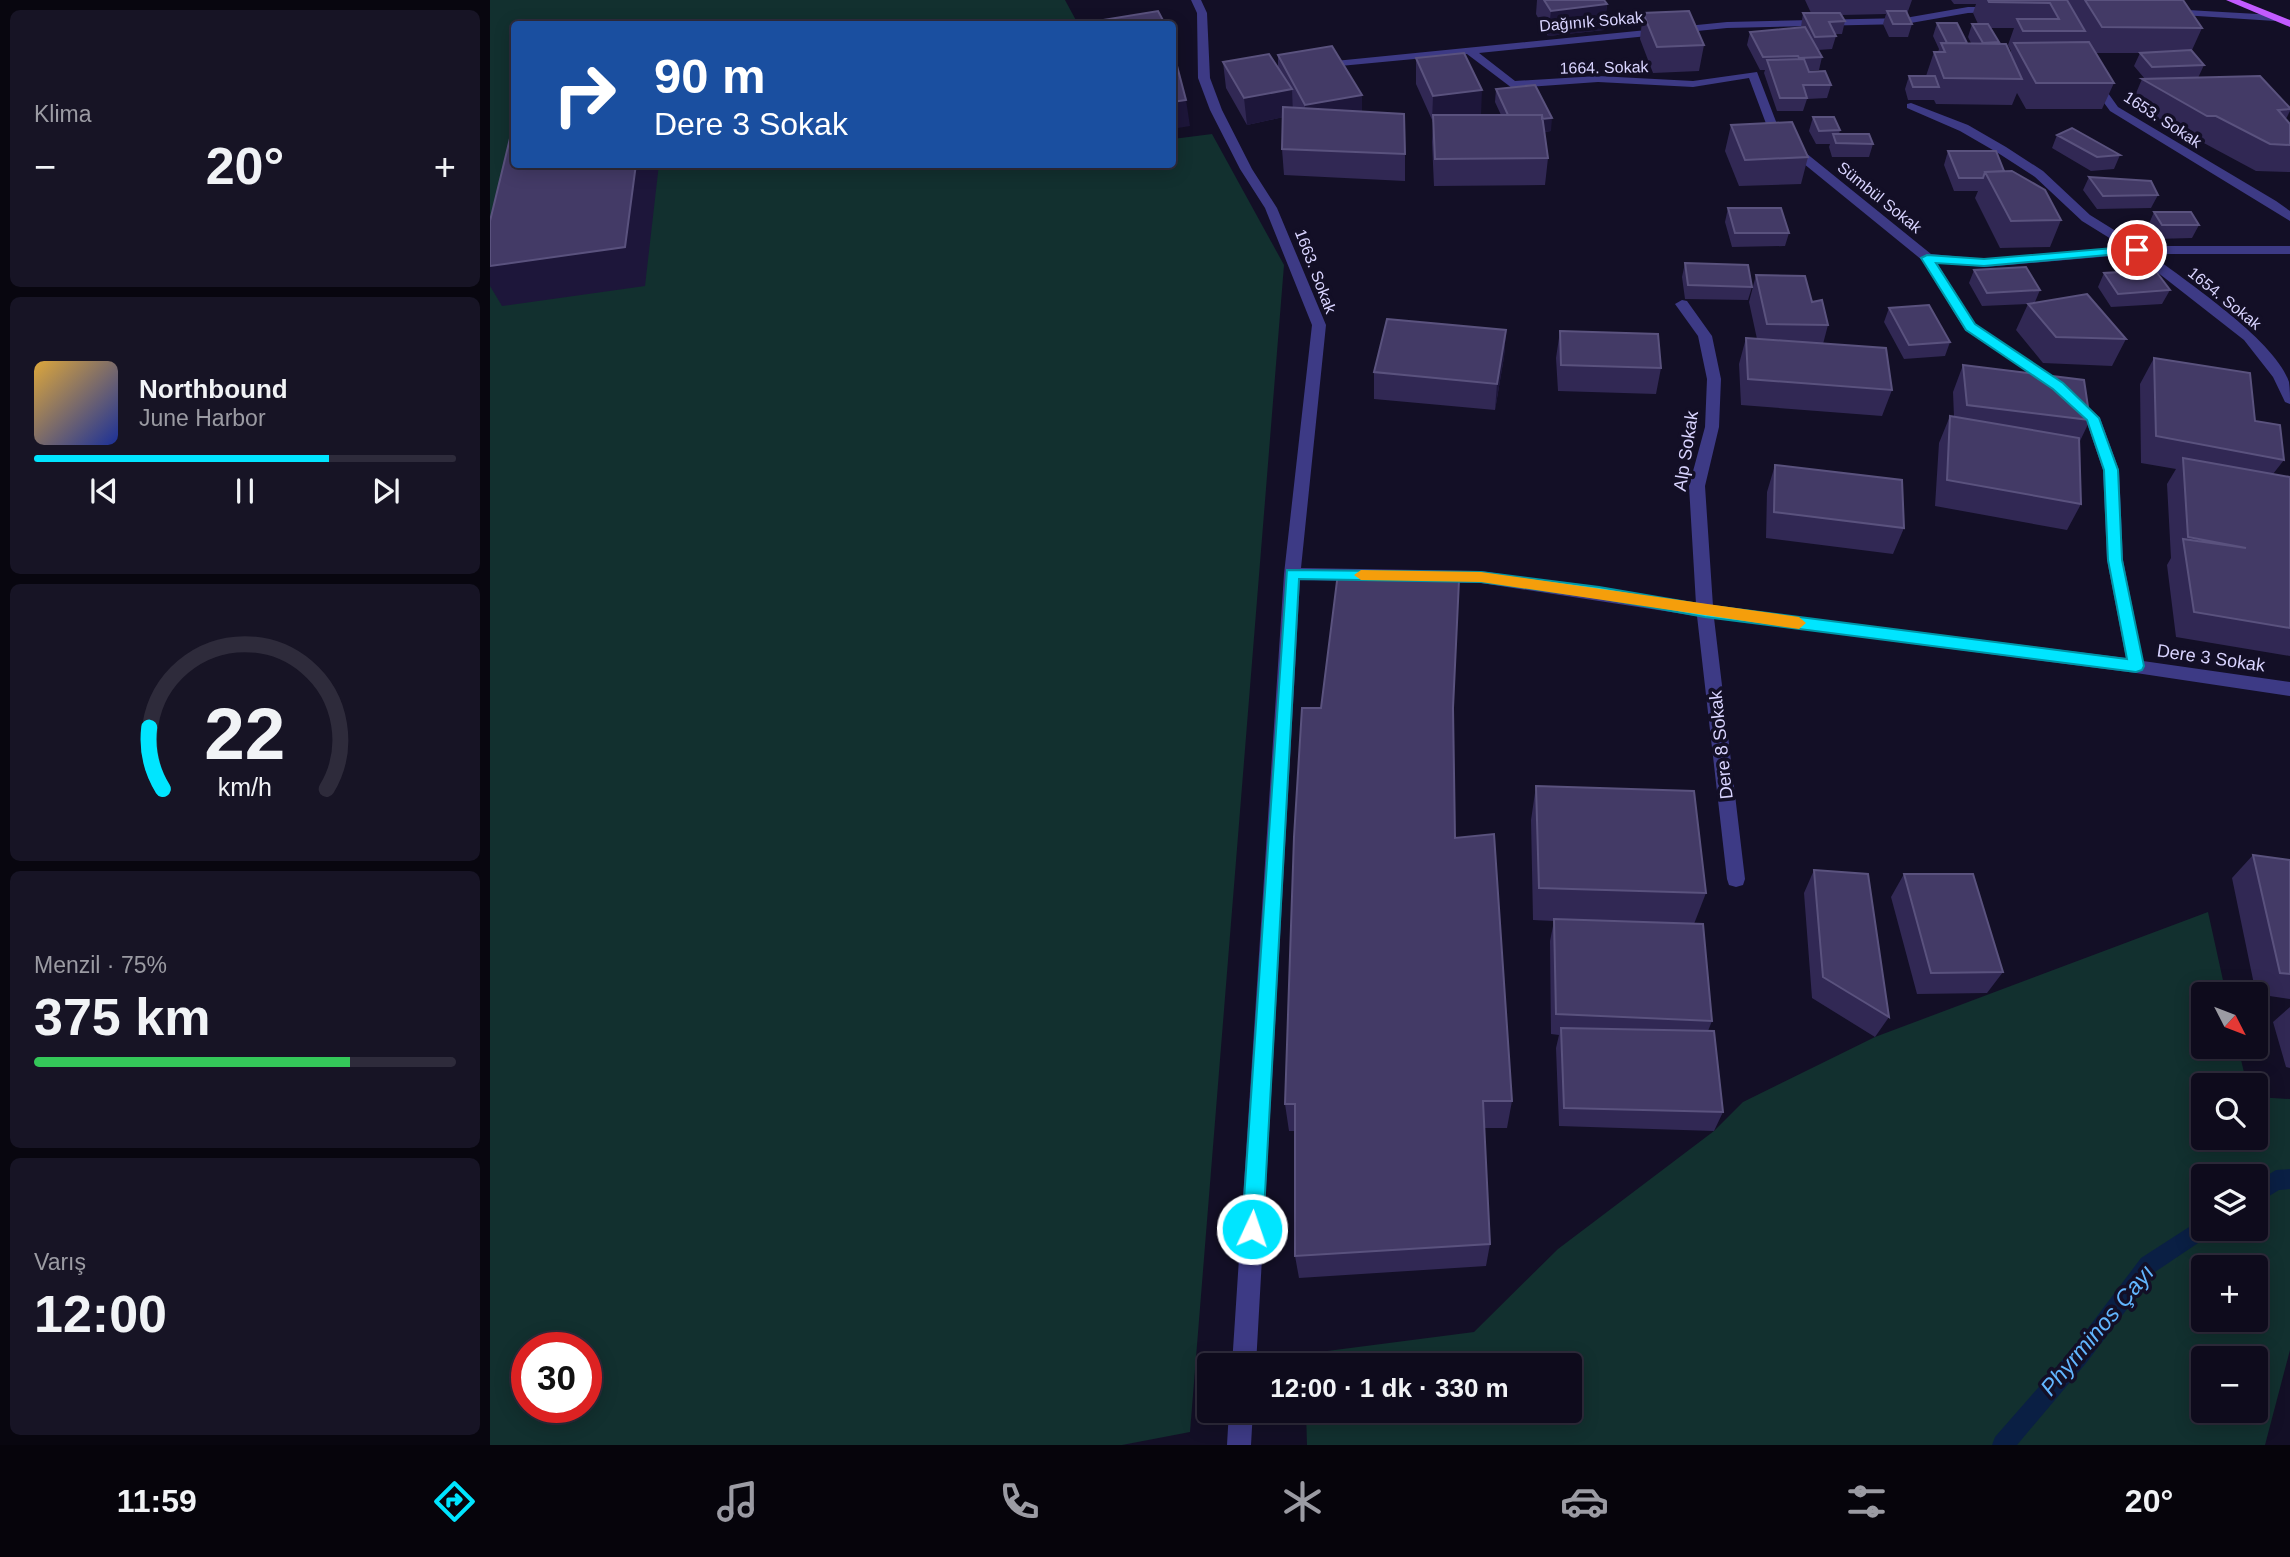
<!DOCTYPE html>
<html lang="tr">
<meta charset="utf-8">
<style>
body{margin:0;font-family:Helvetica,sans-serif;background:#171425;color:#f1f3f6;height:100vh;display:flex;flex-direction:column;font-size:26px;white-space:nowrap}
*{box-sizing:border-box;margin:0}
p{font-size:23px;color:#9b9ba3}
.icon{flex:none;width:38px;height:38px;fill:none;stroke:currentColor;stroke-width:2;stroke-linecap:round;stroke-linejoin:round}
.map{position:relative;flex:1;overflow:hidden}
.drawer{display:flex;flex-direction:column;gap:10px;padding:10px;background:#08060f;width:490px}
.drawer>*{flex:none}
.top-card{position:absolute;left:21px;top:21px;width:665px;height:147px;border-radius:7px;box-shadow:0 4px 18px #0003,0 0 0 2px #2e2b3b;background:#1a4fa0;color:#fff;overflow:hidden}
.needle{width:46px;rotate:132deg}
.fabs{position:absolute;left:1701px;top:982px;display:grid;gap:14px}
.fabs a{display:grid;place-items:center;width:77px;height:77px;border-radius:7px;background:#0e0b1c;box-shadow:0 4px 18px #0003,0 0 0 2px #2e2b3b;font-size:35px}
.speed{position:absolute;left:21px;top:1332px;display:flex;gap:14px;font-size:35px;font-weight:700;text-align:center}
.speed>*{display:grid;place-content:center;width:91px;height:91px;border-radius:50%;background:#0e0b1c;box-shadow:0 4px 18px #0003,0 0 0 2px #2e2b3b;line-height:1}
.speed .limit{border:10px solid #d22;background:#fff;color:#111}
.pin{position:absolute;display:grid;place-items:center;width:60px;height:60px;color:#fff;margin:-30px;border:4px solid #fff;border-radius:50%;box-shadow:0 2px 7px #0007}
.me{position:absolute;width:77px;margin:-38px;rotate:3deg;stroke-linejoin:round;filter:drop-shadow(0 0 5px #0008)}
.turn{display:flex;align-items:center;gap:24px;height:147px;padding:0 28px;font-size:32px}
.turn .icon{width:91px;height:91px;stroke-width:2.5}
.turn b{display:block;font-size:49px;line-height:60px}
.big{font-size:52px;font-weight:800;line-height:1.1}
.drawer .tile{flex:1;display:flex;flex-direction:column;justify-content:center;gap:10px;min-width:0;padding:0 24px;border-radius:10px;background:#171425}
.drawer .dial{align-items:center;gap:0}
.dial svg{height:182px;overflow:visible;fill:none;stroke:#2e2b3b;stroke-width:7;stroke-linecap:round;text-anchor:middle}
.dial text{fill:#f1f3f6;stroke:none}
.song{display:flex;align-items:center;gap:21px}
.cover{width:84px;height:84px;border-radius:10px;background:linear-gradient(135deg,hsl(40 70% 55%),hsl(230 70% 35%))}
.played{height:7px;border-radius:4px;background:linear-gradient(90deg,#00e5ff 70%,#2e2b3b 70%)}
.keys{display:flex;justify-content:space-around;direction:ltr}
.heat{display:flex;justify-content:space-between;align-items:center;font-size:38px;direction:ltr}
.charge{height:10px;border-radius:5px;background:linear-gradient(90deg,#34c759 75%,#2e2b3b 0)}
.trip{position:absolute;left:707px;top:1353px;width:385px;height:70px;border-radius:7px;background:#0e0b1c;box-shadow:0 4px 18px #0003,0 0 0 2px #2e2b3b;font-weight:800;line-height:70px;text-align:center}
.tab-bar{display:flex;height:112px;justify-content:space-around;align-items:center;background:#06040b;color:#9b9ba3}
.tab-bar .icon{width:49px;height:49px}
.tab-bar .active{color:#00e5ff}
.tab-bar b{font-size:32px;color:#f1f3f6}
main{display:flex;flex:1;min-height:0}
.map>svg:first-child{display:block}
.green{fill:#12302f;fill-rule:evenodd}
.lines{fill:none;stroke-linecap:round;stroke-linejoin:round}
.stream{fill:#0a1f44;fill-rule:evenodd}
.minor{fill:#3d3a85;fill-rule:evenodd}
.major{fill:#c25bff;fill-rule:evenodd}
.wall{fill:#312854;fill-rule:evenodd}
.shaded-wall{fill:#1d163a}
.building{fill:#433a66;stroke:#5a527e;stroke-width:2}
.route{fill:#00e5ff;stroke:#0095a6;stroke-width:2}
.slow{fill:#f59e0b}
.labels{text-anchor:middle;stroke-width:7;stroke-linejoin:round;paint-order:stroke}
.far-street-label{font-size:16px;fill:#d9d4ff;stroke:#130f26}
.street-label{font-size:18px;fill:#d9d4ff;stroke:#130f26}
.near-water-label{font-size:23px;font-style:italic;fill:#62b6ff;stroke:#130f26}
</style>
<main>
<section class="drawer">
<div class="tile"><p>Klima</p>
<div class="heat"><a>−</a><b class="big">20°</b><a>+</a></div>
</div>
<div class="tile">
<div class="song"><i class="cover"></i><div><b>Northbound</b><p>June Harbor</p></div></div>
<div class="played"></div>
<div class="keys"><svg class="icon" aria-label="previous" viewBox="0 0 24 24"><path d="M18 5L8 12l10 7zM5 5v14"/></svg><svg class="icon" aria-label="pause" viewBox="0 0 24 24"><path d="M8 5v14M16 5v14"/></svg><svg class="icon" aria-label="next" viewBox="0 0 24 24"><path d="M6 5l10 7-10 7zM19 5v14"/></svg></div>
</div>
<div class="tile dial"><svg viewBox="0 0 100 80">
<path d="M14 69A42 42 0 1 1 86 69"/>
<path d="M14 69A42 42 0 0 1 8 42" stroke="#00e5ff"/>
<text x="50" y="56" font-size="32" font-weight="700">22</text>
<text x="50" y="72" font-size="11">km/h</text>
</svg></div>
<div class="tile"><p>Menzil · 75%</p><b class="big">375 km</b><div class="charge"></div></div>
<div class="tile"><p>Varış</p><b class="big">12:00</b></div>
</section>
<div class="map">
<svg width="1800" height="1445" viewBox="0 0 1800 1445">
<rect width="100%" height="100%" fill="#130f26"/>
<path class="green" d="M0,0H575L588,24H24V164H682L683,139L722,134L794,265L700,1432L632,1445H0ZM37,1348H96V1407H37Z
M1718,912L1736,994H1713V1046L1748,1047L1757,1085H1713V1138H1766V1097L1800,1099V1350L1775,1445H817L816,1411L1080,1410V1365H814V1354L984,1332L1068,1249L1224,1131L1253,1102L1385,1037ZM1713,1176H1766V1228H1713ZM1713,1267H1766V1320H1713ZM1713,1358H1766V1410H1713Z"/>
<g class="lines">
<path class="stream" d="M1800,1169V1189L1789,1190L1766,1204V1182L1786,1170Z
M1713,1218V1228H1723L1720,1235L1665,1272L1597,1362L1527,1445H1502L1505,1437L1583,1348L1651,1258Z"/>
<path class="minor" d="M701,0H711L717,13L720,78L732,110L762,169L787,208L836,325L811,568L991,571L1206,604L1199,486L1215,427L1217,379L1208,336L1185,304L1192,300L1197,301L1222,336L1231,379L1229,427L1215,486L1223,606L1636,658L1617,560L1613,470L1596,420L1563,389L1475,330L1432,260L1281,137L1259,78L1203,87L1108,82L1022,88L977,54L829,68L823,65L825,63L1237,22L1415,18L1478,7H1505L1510,10L1509,12L1478,13L1415,24L1237,28L989,53L1025,81L1108,76L1203,81L1267,72L1290,132L1441,254L1495,259L1634,247L1592,221L1545,177L1508,153L1470,131L1417,108V104L1421,103L1478,125L1516,147L1553,171L1600,215L1650,246H1800V254H1660C1696,281 1786,341 1799,382C1800,389 1800,397 1800,404L1795,402L1783,377L1754,340L1644,254L1495,267L1447,263L1485,324L1573,383L1610,418L1629,470L1633,560L1653,661L1800,682V696L1646,673L1224,618L1255,879L1253,885L1246,887L1239,885L1237,879L1207,616L991,583L810,580L766,1365H742L794,574L822,325L775,208L750,169L720,110L708,78L707,13Z
M1680,9L1785,15L1790,18L1785,21L1676,14V10Z
M1600,79H1608L1628,107L1786,201L1800,211V221L1620,111L1598,81Z
M739,1410H763L761,1445H737Z"/>
<path class="major" d="M1736,0H1750L1800,20V27Z"/>
</g>
<path class="wall" d="M1047,0H1114L1117,4L1114,30L1058,36L1046,14Z
M1315,0H1422L1417,14L1422,24L1418,37H1399L1393,24L1396,14L1352,15L1355,21L1352,34H1345L1346,36L1342,49L1328,50L1332,57L1329,70L1319,71L1341,85L1337,98L1317,99L1313,111H1287L1274,73L1275,70H1270L1257,45L1260,32L1311,27L1313,13H1321Z
M1461,0H1693L1712,28L1702,50L1714,65L1708,78L1800,108V111L1796,119L1800,124V172L1766,171L1712,142H1704L1641,105L1652,79H1655L1644,66L1650,53H1605L1624,83L1612,109H1536L1527,93L1522,105L1446,104L1444,100H1418L1415,89L1419,76H1436L1444,52H1448L1449,49L1443,36L1447,23L1477,43H1481L1478,37L1482,24H1488L1483,13L1486,4H1464ZM1501,28H1524L1518,45L1521,51L1520,53L1508,44Z
M1153,13L1214,45L1209,71L1163,73L1150,39Z
M788,55L872,95V112L915,154V181L794,175L792,149L793,117L757,125L736,88L733,62L788,68Z
M926,58L991,115H1011L1005,102L1006,89L1061,131L1054,132L1058,158L1055,185L944,186L942,142L943,122L926,84Z
M1323,117L1350,130L1349,134L1383,144L1379,157H1342L1339,147L1340,144H1326L1319,131Z
M1241,125L1318,157L1311,184L1249,186L1235,151Z
M1567,135L1630,155L1624,169L1601,171L1562,148Z
M1458,151L1514,171L1571,220L1560,247L1510,248L1485,198L1488,191H1464L1454,165Z
M1599,177L1668,195L1661,208L1607,209L1593,190Z
M1238,208L1299,233L1295,246L1242,247L1235,222Z
M1664,212L1709,225L1702,238L1666,239L1658,226Z
M1195,263L1262,287L1258,300L1195,299L1192,277Z
M1484,270L1550,290L1545,302L1636,339L1622,366L1553,363L1526,330L1538,304L1492,306L1479,283Z
M1614,273L1680,290L1672,304L1621,307L1608,287Z
M1266,275L1338,325L1333,344L1402,390L1392,416L1251,405L1249,364L1256,338L1267,339L1259,302Z
M1399,308L1460,342L1455,356L1414,359L1394,322Z
M1016,330L1014,357L1005,410L884,399V372Z
M1070,331L1171,368L1166,394L1068,391L1066,358Z
M1664,358L1765,421L1794,460L1783,474L1800,477V656L1686,637L1677,565L1681,558L1677,484L1686,469L1651,463L1650,384Z
M1473,365L1600,420L1590,441L1591,504L1577,530L1445,506L1449,443L1460,416L1464,417L1463,392Z
M1285,465L1414,528L1403,554L1276,538L1277,492Z
M963,708L965,838L1022,1101L1017,1128H994L1000,1244L996,1266L809,1278L805,1256V1131H799L795,1104Z
M1046,786L1216,893L1204,924L1222,1021L1218,1031L1233,1112L1224,1131L1069,1126L1066,1048L1069,1035L1061,1034L1060,941L1064,921L1043,920L1041,820Z
M1763,855L1800,860V999L1766,994L1742,878Z
M1324,870L1399,1017L1385,1037L1322,998L1314,893Z
M1414,874L1513,972L1497,993L1427,994L1401,897Z
M1800,1007V1068L1796,1067L1783,1022Z"/>
<path class="shaded-wall" d="M1117,4L1114,30L1058,36L1061,11Z
M682,46H685L688,72L682,73Z
M802,89L803,115L757,125L754,98Z
M992,90L991,116L942,122L943,96Z
M872,95V121L816,131L815,105Z
M696,100L700,126L682,129V102Z
M1062,118L1061,131L1021,136L1022,122Z
M146,164H169L155,286L12,306L0,286V266Z
M1016,330L1014,357L1005,410L1007,384Z"/>
<path class="building" d="M1054,0H1114L1117,4L1061,11Z
M1498,0H1577L1595,31H1533L1527,19H1569L1560,3L1499,2Z
M1595,0H1693L1712,28L1612,27Z
M668,11L675,24H615L613,20Z
M1199,11L1214,45L1167,47L1153,13Z
M1397,11H1416L1422,24H1403Z
M1313,13H1350L1355,21L1339,22L1346,36L1325,37Z
M1447,23H1467L1477,43H1457Z
M1482,24H1498L1509,42L1493,43Z
M1315,27L1332,57L1309,58L1308,56L1273,57L1260,32Z
M1599,42L1624,83H1546L1524,43Z
M1451,43L1516,44L1532,79L1454,78L1444,52H1455Z
M842,46L872,95L815,105L788,55Z
M1701,50L1714,65L1662,67L1650,53Z
M974,53L992,90L943,96L926,58Z
M779,54L802,89L754,98L733,62Z
M1314,59L1319,72L1335,71L1341,85H1313L1317,98H1290L1277,60Z
M686,62L696,100L682,102V63Z
M1419,76H1445L1449,87H1423Z
M1770,76L1800,108V109L1788,110L1800,124V145L1780,144L1726,116H1717L1652,79Z
M1045,85L1062,118L1052,119V115H1018L1006,89Z
M793,107L914,114L915,154L792,149Z
M943,115H1052L1058,158L945,159Z
M1323,117H1344L1350,130L1329,131Z
M1302,122L1318,157L1255,160L1241,125Z
M1582,128L1630,155L1607,157L1567,135Z
M24,133V164H146L135,247L0,266V221L21,134Z
M1343,134H1379L1383,144L1346,143Z
M1458,151H1506L1514,171L1495,172L1493,178H1469Z
M1522,171L1555,190L1571,220L1521,221L1495,172Z
M1599,177L1661,181L1668,195L1613,196Z
M1238,208H1291L1299,233H1245Z
M1664,212H1701L1709,225H1672Z
M1195,263L1258,265L1262,287L1198,285Z
M1536,267L1550,290L1497,293L1484,270Z
M1665,270L1680,290L1628,294L1614,273Z
M1266,275L1315,276L1322,302L1332,300L1338,325L1277,324Z
M1597,294L1636,339L1566,337L1538,304Z
M1439,305L1460,342L1419,345L1399,308Z
M897,319L1016,330L1007,384L884,372Z
M1070,331L1168,334L1171,368L1071,365Z
M1256,338L1396,348L1402,390L1258,379Z
M1664,358L1760,373L1765,421L1790,425L1794,460L1666,436Z
M1473,365L1594,380L1600,420L1477,405Z
M1460,416L1589,438L1591,504L1457,480Z
M1693,458L1800,477V628L1704,612L1693,539L1756,548L1698,537Z
M1285,465L1412,480L1414,528L1284,512Z
M848,573L969,580L963,708L965,838L1004,834L1022,1101H993L1000,1244L805,1256V1104H795L804,837L812,708H831Z
M1046,786L1204,791L1216,893L1049,888Z
M1763,855L1800,860V974L1790,973Z
M1324,870L1378,874L1399,1017L1333,977Z
M1414,874H1483L1513,972L1441,973Z
M1064,919L1213,924L1222,1021L1066,1014Z
M1071,1028L1224,1031L1233,1112L1074,1108Z"/>
<path class="route" d="M1647,246L1652,250L1651,252L1494,266L1446,263L1485,324L1573,383L1609,418L1628,470L1632,560L1654,666L1652,670L1646,672L1215,617L1109,598L991,582L809,579L773,1229L770,1236L762,1239L755,1236L752,1229L797,570L991,572L1109,587L1215,605L1637,659L1618,560L1614,470L1597,420L1563,389L1476,330L1431,258L1437,255L1494,259Z"/>
<path class="slow" d="M871,570L991,572L1309,617L1316,623L1309,629L991,582L871,580L864,575Z"/>
<g class="labels">
<g class="far-street-label">
<text transform="translate(1101 21) rotate(-5)" y="6">Dağınık Sokak</text>
<text transform="translate(1114 67) rotate(-1)" y="6">1664. Sokak</text>
<text transform="translate(1673 119) rotate(33)" y="6">1653. Sokak</text>
<text transform="translate(1390 197) rotate(39)" y="6">Sümbül Sokak</text>
<text transform="translate(826 271) rotate(69)" y="6">1663. Sokak</text>
<text transform="translate(1735 298) rotate(39)" y="6">1654. Sokak</text>
</g>
<g class="street-label">
<text transform="translate(1196 451) rotate(-81)" y="6">Alp Sokak</text>
<text transform="translate(1721 658) rotate(8)" y="6">Dere 3 Sokak</text>
<text transform="translate(1231 745) rotate(-96)" y="6">Dere 8 Sokak</text>
</g>
<g class="near-water-label">
<text transform="translate(1607 1330) rotate(-50)" y="8">Phyrminos Çayı</text>
</g>
</g>
</svg>
<div class="fabs">
<a><svg class="needle" viewBox="-14 -14 28 28"><path d="M0-13l5 13h-10z" fill="#e53935"/><path d="M0 13l5-13h-10z" fill="#9b9ba3"/></svg></a>
<a><svg class="icon" aria-label="search" viewBox="0 0 24 24"><circle cx="10" cy="10" r="6"/><path d="M15 15l6 6"/></svg></a>
<a><svg class="icon" aria-label="layers" viewBox="0 0 24 24"><path d="M12 4l9 5-9 5-9-5zM3 14l9 5 9-5"/></svg></a>
<a>+</a>
<a>−</a>
</div>
<div class="speed"><div class="limit">30</div></div>
<div class="pin" style="left:1647px;top:250px;background:#d93025"><svg class="icon" aria-label="arrive" viewBox="0 0 24 24"><path d="M6 21V4h12l-3 4 3 4H6"/></svg></div>
<svg class="me" style="left:762px;top:1229px" viewBox="-20 -20 40 40"><circle r="17" fill="#00e5ff" stroke="#fff" stroke-width="3"/><path d="M0-11L8 9 0 5-8 9z" fill="#fff"/></svg>
<div class="trip">12:00 · 1 dk · 330 m</div>
<div class="top-card">
<div class="turn"><svg class="icon" aria-label="right" viewBox="0 0 24 24"><path d="M7 20v-9h11M14 6l5 5-5 5"/></svg><div><b>90 m</b>Dere 3 Sokak</div></div>
</div>
</div>
</main>
<nav class="tab-bar">
<b>11:59</b>
<svg class="icon active" aria-label="directions" viewBox="0 0 24 24"><path d="M12 3l9 9-9 9-9-9zM9 14v-3h6M13 9l2 2-2 2"/></svg>
<svg class="icon" aria-label="music" viewBox="0 0 24 24"><path d="M9 18V5l10-2v13"/><circle cx="6" cy="18" r="3"/><circle cx="16" cy="16" r="3"/></svg>
<svg class="icon" aria-label="phone" viewBox="0 0 24 24"><path d="M5 4h4l2 5-3 2q2 4 5 5l2-3 5 2v4C11 20 4 13 5 4z"/></svg>
<svg class="icon" aria-label="climate" viewBox="0 0 24 24"><path d="M12 3v18M4 7l16 10M4 17L20 7"/></svg>
<svg class="icon" aria-label="car" viewBox="0 0 24 24"><path d="M5 17H2v-5l4-1 3-4h7l3 4 3 1v5h-3M9 17h6M6 11h13"/><circle cx="7" cy="17" r="2"/><circle cx="17" cy="17" r="2"/></svg>
<svg class="icon" aria-label="filters" viewBox="0 0 24 24"><path d="M4 7h16M4 17h16"/><circle cx="9" cy="7" r="2"/><circle cx="15" cy="17" r="2"/></svg>
<b>20°</b>
</nav>
